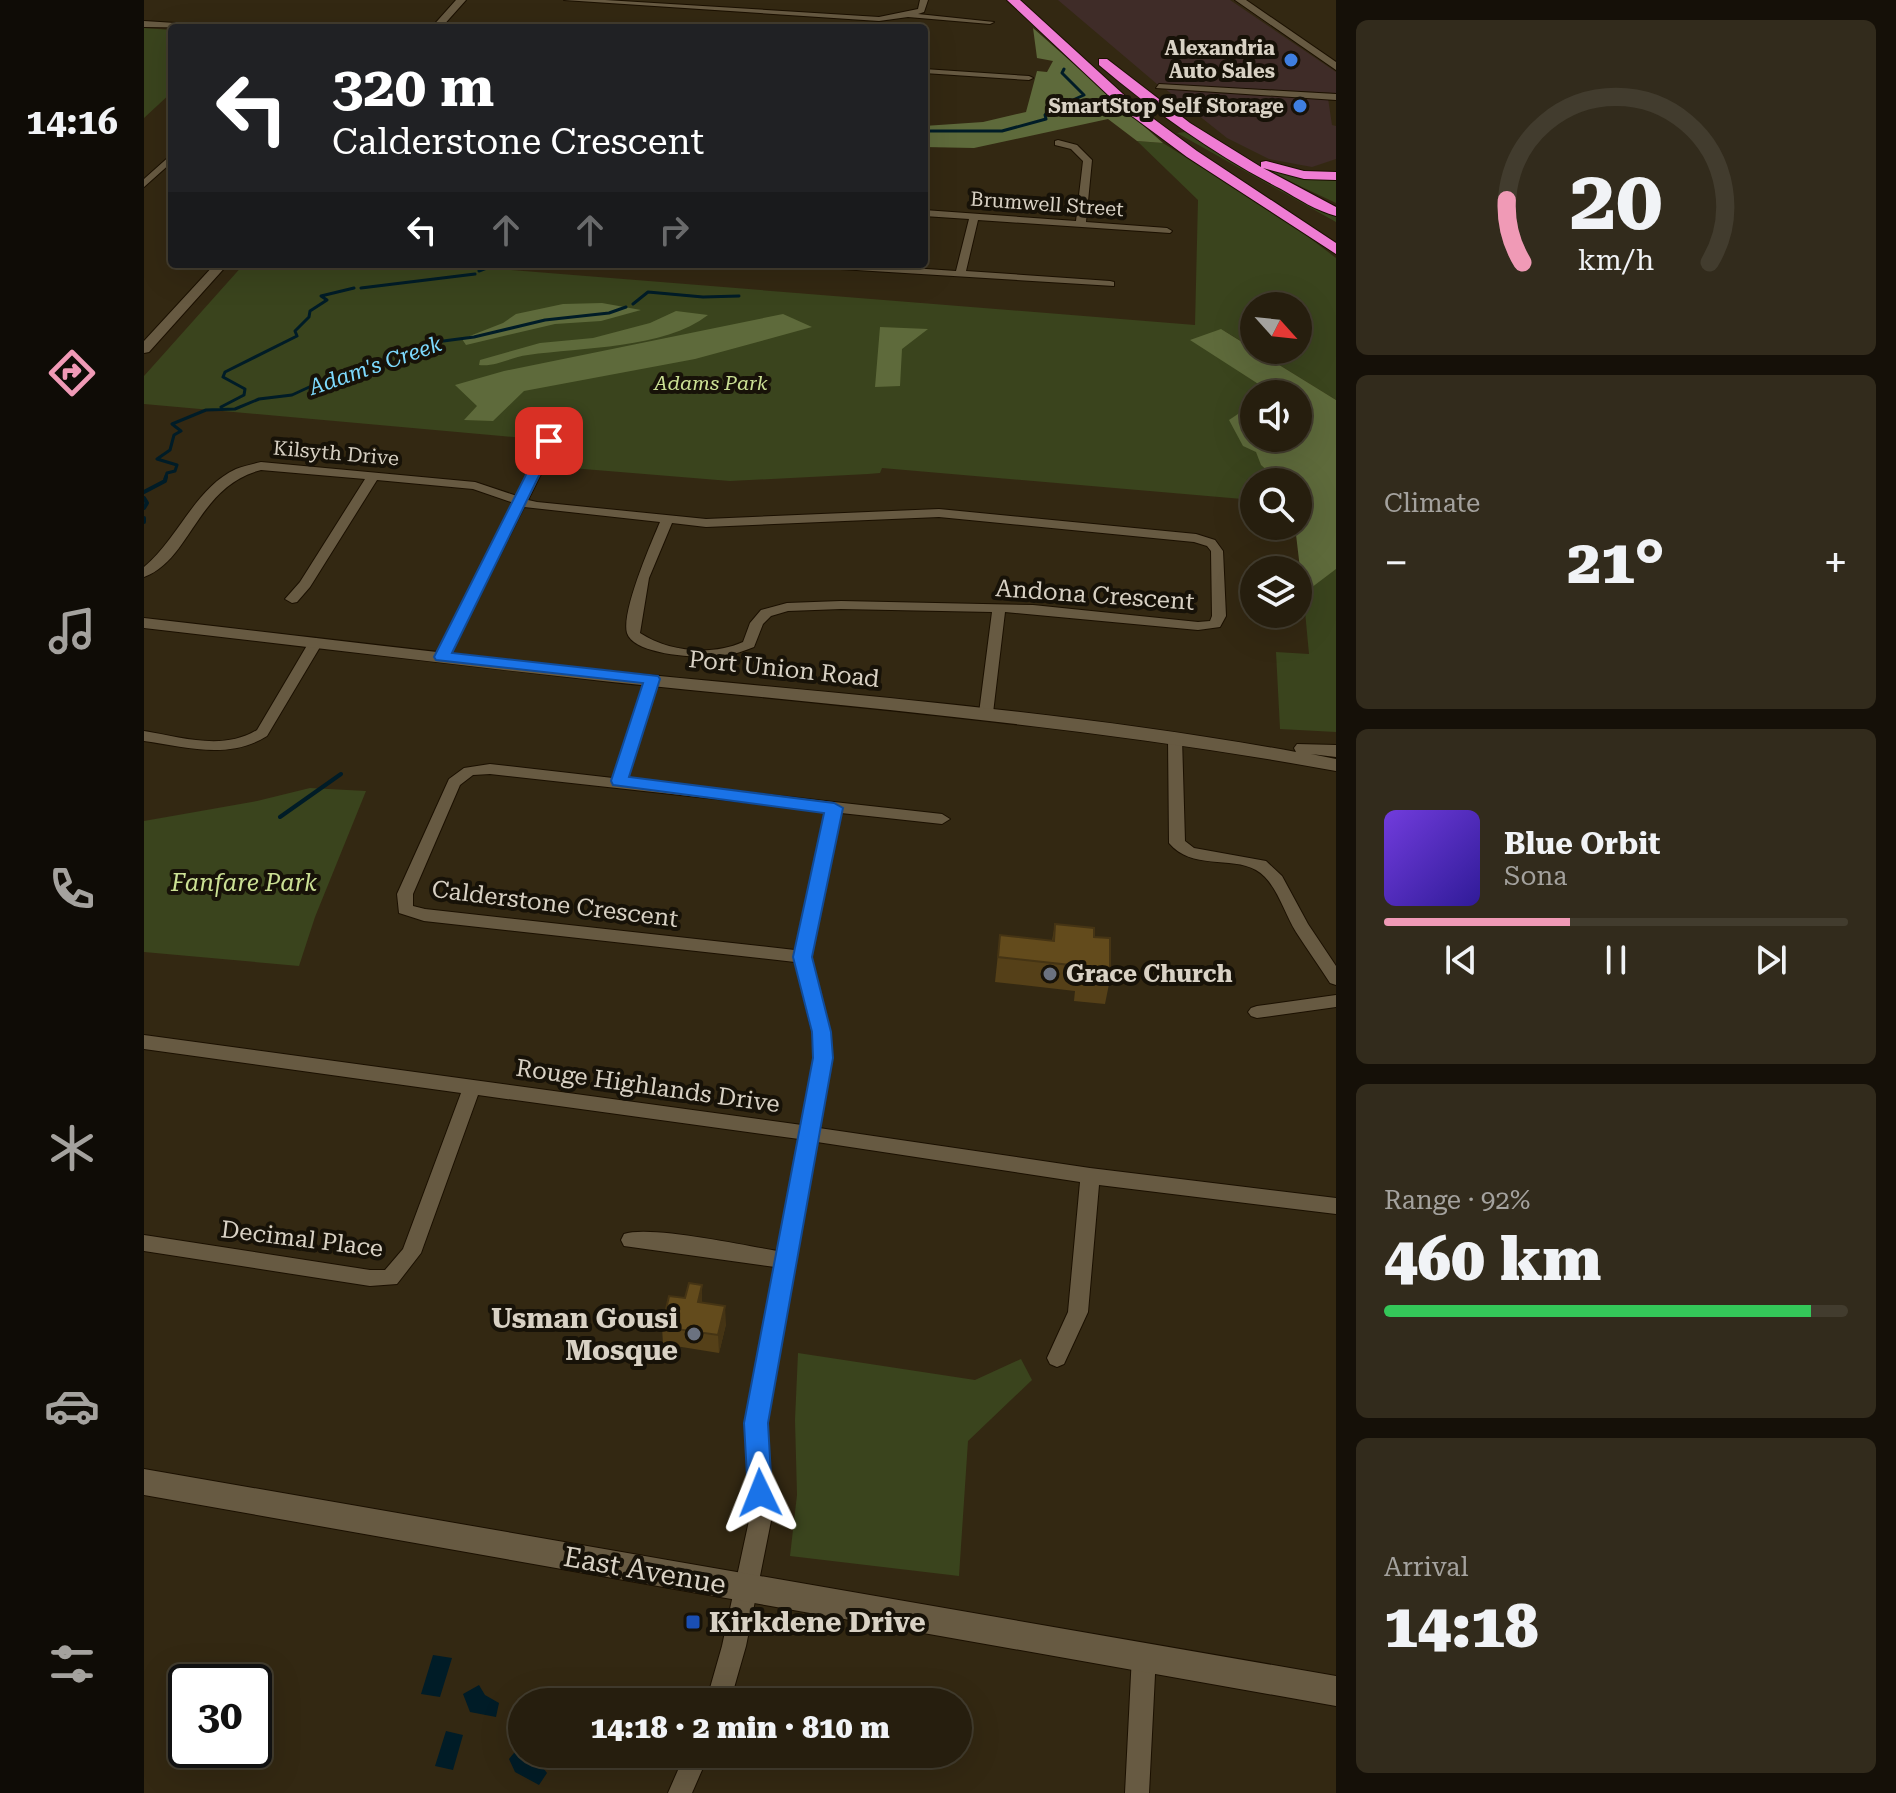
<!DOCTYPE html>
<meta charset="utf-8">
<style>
body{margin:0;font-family:"Roboto Serif",serif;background:#322b1c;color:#f1f3f6;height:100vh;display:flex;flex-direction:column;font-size:30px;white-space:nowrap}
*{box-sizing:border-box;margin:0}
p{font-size:26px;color:#a4a29e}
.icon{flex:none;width:44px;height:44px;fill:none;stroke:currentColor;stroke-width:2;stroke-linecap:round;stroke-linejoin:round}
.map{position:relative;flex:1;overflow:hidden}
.sheet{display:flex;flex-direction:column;gap:20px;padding:20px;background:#151008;width:560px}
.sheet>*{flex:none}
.hud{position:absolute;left:24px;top:24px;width:760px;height:244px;border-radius:8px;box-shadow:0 8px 32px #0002,0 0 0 2px #423c2e;background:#202124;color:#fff;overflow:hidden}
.needle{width:52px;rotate:117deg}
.controls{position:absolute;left:1096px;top:292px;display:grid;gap:16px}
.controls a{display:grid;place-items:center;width:72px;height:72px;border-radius:50%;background:#261e0e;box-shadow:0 8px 32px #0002,0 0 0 2px #423c2e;font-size:40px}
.speed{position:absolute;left:24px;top:1664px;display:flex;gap:16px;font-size:40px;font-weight:700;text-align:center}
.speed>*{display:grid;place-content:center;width:104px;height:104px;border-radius:50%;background:#261e0e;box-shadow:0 8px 32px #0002,0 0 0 2px #423c2e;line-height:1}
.speed .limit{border:4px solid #111;border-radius:12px;background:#fff;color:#111}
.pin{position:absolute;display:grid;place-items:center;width:68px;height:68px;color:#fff;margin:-34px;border-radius:16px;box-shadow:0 4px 12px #0006}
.me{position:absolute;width:88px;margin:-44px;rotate:358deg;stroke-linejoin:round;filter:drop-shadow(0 0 6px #0008)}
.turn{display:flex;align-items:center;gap:28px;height:168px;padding:0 32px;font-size:36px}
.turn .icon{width:104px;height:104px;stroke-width:2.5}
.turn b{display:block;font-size:56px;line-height:68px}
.lanes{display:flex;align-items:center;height:76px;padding:0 32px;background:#0003;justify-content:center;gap:40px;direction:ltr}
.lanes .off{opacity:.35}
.big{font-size:60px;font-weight:800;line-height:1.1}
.sheet .card{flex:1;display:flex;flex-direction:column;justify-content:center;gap:12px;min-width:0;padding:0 28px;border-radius:12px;background:#322b1c}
.sheet .dial{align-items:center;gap:0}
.dial svg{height:208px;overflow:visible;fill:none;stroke:#423c2e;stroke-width:7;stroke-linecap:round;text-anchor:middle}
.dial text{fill:#f1f3f6;stroke:none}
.song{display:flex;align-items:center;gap:24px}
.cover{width:96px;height:96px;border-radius:12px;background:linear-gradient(135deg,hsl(260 70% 55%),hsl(250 70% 35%))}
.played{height:8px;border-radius:4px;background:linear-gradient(90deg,#f09ab6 40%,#423c2e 40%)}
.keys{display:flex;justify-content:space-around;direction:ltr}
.heat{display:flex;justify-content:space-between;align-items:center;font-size:44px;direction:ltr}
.charge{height:12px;border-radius:6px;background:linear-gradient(90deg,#34c759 92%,#423c2e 0)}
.trip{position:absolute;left:364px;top:1688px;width:464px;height:80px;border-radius:40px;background:#261e0e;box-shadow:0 8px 32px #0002,0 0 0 2px #423c2e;font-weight:800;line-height:80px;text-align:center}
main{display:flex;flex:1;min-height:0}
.tab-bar{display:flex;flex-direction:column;width:144px;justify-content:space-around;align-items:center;background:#0f0c06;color:#a4a29e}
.tab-bar .icon{width:56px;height:56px}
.tab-bar .on{color:#f09ab6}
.tab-bar b{font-size:36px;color:#f1f3f6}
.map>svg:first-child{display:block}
.industrial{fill:#3f2c28}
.green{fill:#3a441d;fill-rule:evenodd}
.forest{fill:#5e6a3b}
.water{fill:#001c27}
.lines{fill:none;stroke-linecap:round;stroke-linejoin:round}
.stream-far1{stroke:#001c27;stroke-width:3}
.stream{stroke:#001c27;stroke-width:4}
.street-casing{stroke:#1b1000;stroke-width:2}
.secondary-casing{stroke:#1b1000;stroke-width:2}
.highway-casing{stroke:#1b1000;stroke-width:2}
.street{fill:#675a42;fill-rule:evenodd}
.secondary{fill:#675a42;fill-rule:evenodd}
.highway{fill:#ef7cd4;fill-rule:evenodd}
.wall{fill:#554018}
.shaded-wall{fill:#453414}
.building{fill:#634b1c;stroke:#453414;stroke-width:2}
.route{fill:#1a73e8;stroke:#114b97;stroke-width:2}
.shop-dot{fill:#3f7fe0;stroke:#171208;stroke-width:3}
.worship-dot{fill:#6b7280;stroke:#171208;stroke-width:3}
.transit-dot{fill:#1a4fb4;stroke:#171208;stroke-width:3}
.labels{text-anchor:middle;stroke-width:8;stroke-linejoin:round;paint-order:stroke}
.far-poi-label{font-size:20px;font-weight:bold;fill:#d8d1c4;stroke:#171208;text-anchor:end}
.far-street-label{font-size:20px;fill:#d8d1c4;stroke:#171208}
.far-park-label{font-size:20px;font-style:italic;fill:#cbe094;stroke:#171208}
.far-water-label{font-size:22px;font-style:italic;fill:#7dd9fd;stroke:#171208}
.street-label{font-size:24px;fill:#d8d1c4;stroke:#171208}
.park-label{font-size:24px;font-style:italic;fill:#cbe094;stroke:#171208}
.poi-label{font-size:24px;font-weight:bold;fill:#d8d1c4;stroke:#171208;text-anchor:start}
.near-poi-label{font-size:28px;font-weight:bold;fill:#d8d1c4;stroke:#171208;text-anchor:end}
.near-street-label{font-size:28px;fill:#d8d1c4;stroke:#171208}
</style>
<main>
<nav class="tab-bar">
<b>14:16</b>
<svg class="icon on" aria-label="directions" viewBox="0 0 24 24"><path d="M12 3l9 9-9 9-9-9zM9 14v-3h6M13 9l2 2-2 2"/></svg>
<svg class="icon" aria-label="music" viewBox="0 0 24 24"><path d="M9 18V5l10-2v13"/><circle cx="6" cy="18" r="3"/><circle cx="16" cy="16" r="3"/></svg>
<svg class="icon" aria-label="phone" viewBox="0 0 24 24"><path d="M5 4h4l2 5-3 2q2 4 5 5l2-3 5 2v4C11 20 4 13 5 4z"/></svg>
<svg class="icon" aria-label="climate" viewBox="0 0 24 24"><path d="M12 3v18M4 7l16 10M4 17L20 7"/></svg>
<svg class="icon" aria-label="car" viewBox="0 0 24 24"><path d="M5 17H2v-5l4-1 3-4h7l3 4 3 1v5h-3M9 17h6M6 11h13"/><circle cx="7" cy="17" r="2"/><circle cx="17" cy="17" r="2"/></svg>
<svg class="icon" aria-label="filters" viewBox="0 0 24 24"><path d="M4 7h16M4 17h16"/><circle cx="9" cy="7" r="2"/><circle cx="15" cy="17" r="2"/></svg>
</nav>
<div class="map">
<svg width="1192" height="1793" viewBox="0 0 1192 1793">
<rect width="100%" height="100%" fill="#332812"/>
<path class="industrial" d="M914,0H1086L1192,72V93L1013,84Z
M1020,88L1184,98L1188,125L1192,126V159L1168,167L1125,159L1083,138Z"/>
<path class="green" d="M0,28L28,30V92L0,118Z
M1041,132L1127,184L1192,216V222L1033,133Z
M993,141L1019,143L1150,226L1192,258V400L1111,350H1154V306H1110V349L1077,329L1192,405V732L1136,729L1132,652L1165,654L1153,526L1154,482H1110V500L738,468L736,473L724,474L586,481L415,467L426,442L0,404V376L100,264H293L1051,325L1054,200ZM1110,394H1154V438H1110Z
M1131,170L1192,179V203L1126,172Z
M166,788L222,791L171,917L155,966L0,952V821L113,801Z
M654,1353L831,1380L877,1359L888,1380L824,1441L815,1576L646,1556L653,1495L651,1420Z"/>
<path class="forest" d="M889,28L1019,143L993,141L964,119L830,148L780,147V126L839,122L882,112L893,71L903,72L909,61L893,58Z
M458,303L497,310L457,321L411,324L322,345L318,339L359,323L372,314L419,304Z
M532,311L564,315C520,349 438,347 384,355C367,357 352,367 335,365L336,360L396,343L449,338L506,323Z
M639,314L668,327L551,359L380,391L349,421L320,420L333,406L311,385L360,371Z
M736,327L784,329L758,349L756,386L731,387Z
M1077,329L1192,400V569L1159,594L1151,526H1154V482H1136L1117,465L1112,452L1099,446L1085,420L1097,412L1110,411V438H1154V394H1130L1046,340Z"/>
<path class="water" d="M289,1655L308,1658L296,1697L277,1694Z
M335,1685L341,1695L355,1703L352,1717L326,1712L319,1694Z
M302,1731L319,1735L309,1770L291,1766Z
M374,1748L378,1749V1754H388L403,1773L395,1785L371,1772L365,1759Z"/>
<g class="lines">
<path class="stream-far1" d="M780,131H858L902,119L901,115L913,101L929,100L940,95L918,73L920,69
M335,271L353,264
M217,288L331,274
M489,304L504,292L559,297L595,296
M77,407L100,395L101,389L79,377L81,372L153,336L151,331L165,317L166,311L183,300L177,296L210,288
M21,479L23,473L31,471L33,465L13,459L26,450L30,435L37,431L28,424L62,410L91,409L115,399L148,395L187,377L251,362L284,343L330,337L401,320L465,313L482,307"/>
<path class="stream" d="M0,492L21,481L22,477
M0,498L3,503L0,508
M0,518V522
M136,817L197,774"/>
<g class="street-casing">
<path id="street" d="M420,0H461L735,17L774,9L776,0H784L780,12L774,14L850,22L846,24L764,17L735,21Z
M780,69L885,76L889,78L885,80L780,73Z
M1015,84L1192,94V100L1012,88Z
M914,140L933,145L948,160L942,222L1023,228L1028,231L1026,233L834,220L822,271L966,281L970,282V286L664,267L659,264H709L812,271L825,219L780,216V210L932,221L939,161L927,149L911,145V141Z
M28,154V162L0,187V179Z
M410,433L416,436L384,500L393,502L562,519L795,509L1052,534L1071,540L1079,551L1082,616L1076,627L1054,630L861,612L849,713L842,717L835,713L848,612L697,609L644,611L627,616L619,624L610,647C600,651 591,654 581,656C561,659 490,656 483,633C477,612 507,543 516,522L380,507L305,657L298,661L291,657L370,503L329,489L233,480L166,587L153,602L148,603L141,599L156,582L221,479L117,470C53,486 47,560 0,577V567C34,539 51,488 92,469C100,466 109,464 117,462L331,482L373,496L404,436ZM795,517L1050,542L1063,546L1067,551L1068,616L1066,621L1054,622L889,605L697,601L643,603L617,610L606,623L599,642C568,656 525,652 496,633L505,578L528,523L562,527Z
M172,638L179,642L123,736C85,760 42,747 0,741V731C37,737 79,751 113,730L165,642Z
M508,675L515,679L483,779L798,814L806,819L798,824L697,813L666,957L686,1032L688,1058L675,1128L946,1168L1192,1198V1214L955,1185L944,1312L920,1364L913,1367L906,1364L903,1358L924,1312L936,1182L673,1142L623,1423L628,1516L602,1646L586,1702H562L578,1646L606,1516L601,1423L631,1267L480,1246L477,1240L480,1234C507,1225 602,1246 634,1251L655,1139L334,1095L277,1253L253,1284L226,1286L0,1251V1235L226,1270H241L259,1249L317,1093L0,1049V1035L658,1125L670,1058L668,1032L651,962L280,921L255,913L253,894L305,779L320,768L346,764L469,778L501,679ZM346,774L682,811L651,950L281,909L269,906V894L316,785L329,775Z
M1031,733L1038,738L1041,841L1050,848L1122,861L1138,876L1164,924L1192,966V985L1186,983C1175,966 1163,949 1152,932C1140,913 1132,881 1112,870C1087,856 1047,870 1025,843L1024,738Z
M1192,995V1007L1113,1018L1107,1016L1104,1012L1107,1008L1113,1006Z
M1000,1643L1008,1647L1012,1655L1005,1793H981L988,1655L992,1647Z
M541,1754H565L548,1793H524Z"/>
</g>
<g class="secondary-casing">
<path id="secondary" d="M312,0H322L297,28H287Z
M1091,0H1102L1192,62V70Z
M0,21L63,25L68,28L0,27Z
M71,264H84L5,352L0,353V341Z
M0,618C168,637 336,658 505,675C721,696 938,713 1152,752L1150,748L1153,744L1192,745V757L1167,754L1192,759V771C952,727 710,707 468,682C312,665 156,646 0,628Z
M0,1469L1192,1676V1706L0,1495Z"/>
</g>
<g class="highway-casing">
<path id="highway" d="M863,0H876L991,105L1053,151L1192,243V254L1043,157L981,111Z
M955,59H963L1046,123L1117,167V162L1122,161L1160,171L1192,172V180L1160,179L1119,168L1192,207V216C1173,211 1154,199 1137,189C1071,155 1011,112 955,65Z"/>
</g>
<use href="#street" class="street"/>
<use href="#secondary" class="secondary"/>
<use href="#highway" class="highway"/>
</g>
<path class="wall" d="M911,924L950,937L966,979L961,1004L930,1001L931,991L851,982L856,935L908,941Z
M558,1285V1302L582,1324L575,1353L519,1344L518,1327L541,1298Z"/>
<path class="shaded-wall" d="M558,1285V1303L554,1302Z
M581,1306L582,1324L575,1353L574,1335Z"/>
<path class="building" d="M911,924L950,928V937L966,938V979L935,976V966L854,957L856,935L910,941Z
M545,1283L558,1285L554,1302L581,1306L574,1335L518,1327L525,1296L541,1298Z"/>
<path class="route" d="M405,437L412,441L308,653L514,676L516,679L485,777L690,803L699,808L668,957L687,1032L689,1058L624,1423L628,1493L625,1502L616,1505L607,1502L604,1493L600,1423L669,1058L668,1032L649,957L680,813L469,785L467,781L499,683L292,660L290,657L399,441Z"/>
<g class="shop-dot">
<circle cx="1147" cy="60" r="8"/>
<circle cx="1156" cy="106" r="8"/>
</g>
<g class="worship-dot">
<circle cx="906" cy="974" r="8"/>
<circle cx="550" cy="1334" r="8"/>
</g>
<rect class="transit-dot" x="541" y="1614" width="16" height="16" rx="4"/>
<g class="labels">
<g class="far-poi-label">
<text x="1131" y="55">Alexandria<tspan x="1131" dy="23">Auto Sales</tspan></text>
<text x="1140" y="113">SmartStop Self Storage</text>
</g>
<g class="far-street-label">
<text transform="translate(903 204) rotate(4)" y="7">Brumwell Street</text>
<text transform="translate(192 453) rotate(5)" y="7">Kilsyth Drive</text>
</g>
<g class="far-park-label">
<text x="567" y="390">Adams Park</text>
</g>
<g class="far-water-label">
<text transform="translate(231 365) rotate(-19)" y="8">Adam's Creek</text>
</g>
<g class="street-label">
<text transform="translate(951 595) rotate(4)" y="8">Andona Crescent</text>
<text transform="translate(640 669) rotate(6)" y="8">Port Union Road</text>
<text transform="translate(411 904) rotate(7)" y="8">Calderstone Crescent</text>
<text transform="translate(504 1086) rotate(8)" y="8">Rouge Highlands Drive</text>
<text transform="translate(158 1239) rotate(7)" y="8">Decimal Place</text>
</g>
<g class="park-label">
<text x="100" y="891">Fanfare Park</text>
</g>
<g class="poi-label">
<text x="922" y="982">Grace Church</text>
</g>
<g class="near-poi-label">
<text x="534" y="1328">Usman Gousi<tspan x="534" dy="32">Mosque</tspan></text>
<text x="565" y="1632" text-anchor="start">Kirkdene Drive</text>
</g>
<g class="near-street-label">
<text transform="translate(501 1570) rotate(10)" y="10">East Avenue</text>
</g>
</g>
</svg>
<div class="controls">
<a><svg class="needle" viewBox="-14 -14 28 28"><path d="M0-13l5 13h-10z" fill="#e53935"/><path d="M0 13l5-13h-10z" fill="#a4a29e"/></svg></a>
<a><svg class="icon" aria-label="sound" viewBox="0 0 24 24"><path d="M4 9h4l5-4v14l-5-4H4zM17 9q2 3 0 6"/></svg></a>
<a><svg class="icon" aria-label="search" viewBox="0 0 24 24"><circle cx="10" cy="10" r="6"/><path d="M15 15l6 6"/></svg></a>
<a><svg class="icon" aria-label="layers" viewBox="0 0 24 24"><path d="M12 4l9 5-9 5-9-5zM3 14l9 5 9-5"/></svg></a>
</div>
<div class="speed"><div class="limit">30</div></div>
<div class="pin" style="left:405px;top:441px;background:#d93025"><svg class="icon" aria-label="arrive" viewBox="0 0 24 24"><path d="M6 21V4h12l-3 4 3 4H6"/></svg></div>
<svg class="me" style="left:616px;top:1493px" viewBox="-20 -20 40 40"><path d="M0-17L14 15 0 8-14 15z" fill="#1a73e8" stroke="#fff" stroke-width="4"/></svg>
<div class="trip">14:18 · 2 min · 810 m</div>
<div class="hud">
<div class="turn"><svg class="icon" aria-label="left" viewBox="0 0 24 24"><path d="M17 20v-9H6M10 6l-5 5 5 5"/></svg><div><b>320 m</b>Calderstone Crescent</div></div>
<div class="lanes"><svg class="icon" aria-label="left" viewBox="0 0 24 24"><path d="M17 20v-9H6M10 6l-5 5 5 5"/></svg><svg class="icon off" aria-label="ahead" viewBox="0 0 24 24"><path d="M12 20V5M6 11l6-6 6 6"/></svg><svg class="icon off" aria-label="ahead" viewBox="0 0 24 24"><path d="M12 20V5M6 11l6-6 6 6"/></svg><svg class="icon off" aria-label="right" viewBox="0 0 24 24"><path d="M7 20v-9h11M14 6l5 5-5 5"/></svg></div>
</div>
</div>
<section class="sheet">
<div class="card dial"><svg viewBox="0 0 100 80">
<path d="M14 69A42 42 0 1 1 86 69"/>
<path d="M14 69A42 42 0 0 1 8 45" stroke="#f09ab6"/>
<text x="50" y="56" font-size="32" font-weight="700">20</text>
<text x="50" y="72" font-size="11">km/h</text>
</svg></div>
<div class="card"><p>Climate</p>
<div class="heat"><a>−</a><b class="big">21°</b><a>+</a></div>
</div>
<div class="card">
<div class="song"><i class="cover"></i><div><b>Blue Orbit</b><p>Sona</p></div></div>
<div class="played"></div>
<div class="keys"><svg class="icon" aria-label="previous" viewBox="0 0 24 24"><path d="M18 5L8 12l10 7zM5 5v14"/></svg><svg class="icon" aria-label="pause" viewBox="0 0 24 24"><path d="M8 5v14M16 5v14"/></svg><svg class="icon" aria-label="next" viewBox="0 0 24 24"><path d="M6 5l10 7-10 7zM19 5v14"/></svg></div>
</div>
<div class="card"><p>Range · 92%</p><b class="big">460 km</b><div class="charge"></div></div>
<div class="card"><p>Arrival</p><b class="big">14:18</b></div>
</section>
</main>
